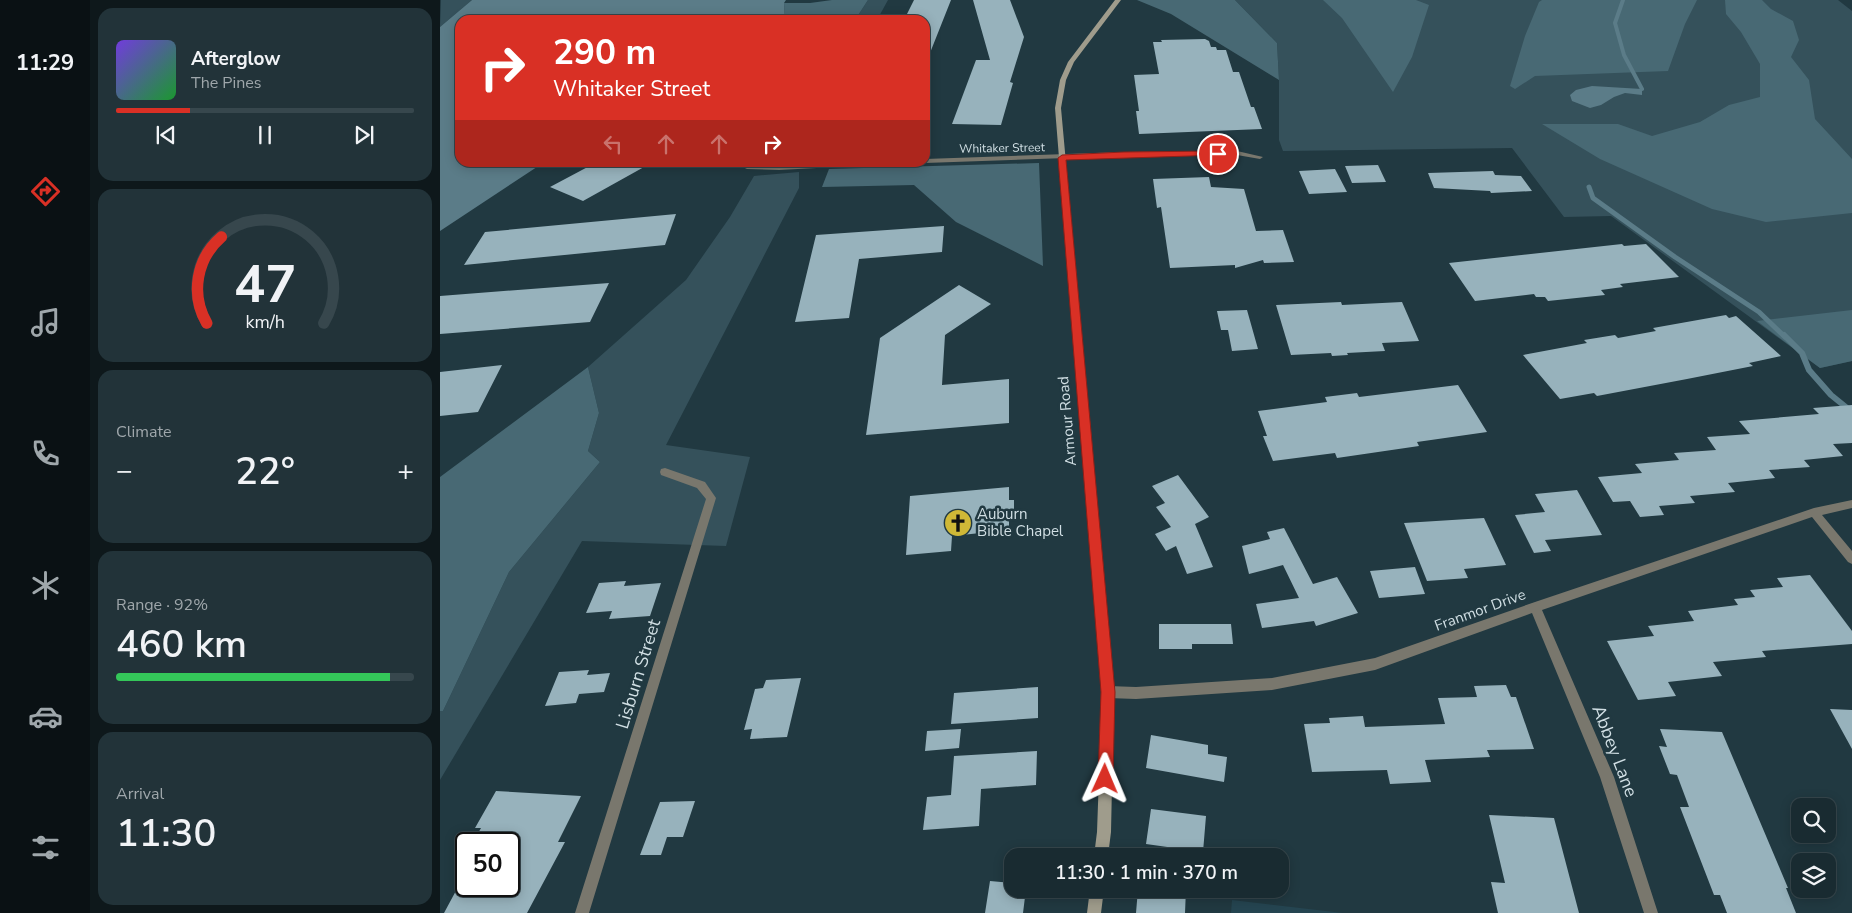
<!DOCTYPE html>
<meta charset="utf-8">
<style>
body{margin:0;font-family:"Nunito Sans",sans-serif;background:#223339;color:#f1f3f6;height:100vh;display:flex;flex-direction:column;font-size:19px;white-space:nowrap}
*{box-sizing:border-box;margin:0}
p{font-size:16px;color:#9fa7ab}
.icon{flex:none;width:28px;height:28px;fill:none;stroke:currentColor;stroke-width:2;stroke-linecap:round;stroke-linejoin:round}
.map{position:relative;flex:1;overflow:hidden}
.sheet{display:flex;flex-direction:column;gap:8px;padding:8px;background:#0e181b;width:350px}
.sheet>*{flex:none}
.hud{position:absolute;left:15px;top:15px;width:475px;height:152px;border-radius:15px;box-shadow:0 2px 12px #0003,0 0 0 1px #37474d;background:#d93025;color:#fff;overflow:hidden}
.tools{position:absolute;left:1351px;top:798px;display:grid;gap:10px}
.tools a{display:grid;place-items:center;width:45px;height:45px;border-radius:10px;background:#192b31;box-shadow:0 2px 12px #0003,0 0 0 1px #37474d;font-size:25px}
.speed{position:absolute;left:15px;top:832px;display:flex;gap:10px;font-size:25px;font-weight:700;text-align:center}
.speed>*{display:grid;place-content:center;width:65px;height:65px;border-radius:50%;background:#192b31;box-shadow:0 2px 12px #0003,0 0 0 1px #37474d;line-height:1}
.speed .limit{border:2px solid #111;border-radius:8px;background:#fff;color:#111}
.pin{position:absolute;display:grid;place-items:center;width:42px;height:42px;color:#fff;margin:-21px;border:2px solid #fff;border-radius:50%;box-shadow:0 1px 5px #0007}
.me{position:absolute;width:55px;margin:-28px;rotate:1deg;stroke-linejoin:round;filter:drop-shadow(0 0 4px #0008)}
.turn{display:flex;align-items:center;gap:18px;height:105px;padding:0 15px;font-size:22px}
.turn .icon{width:65px;height:65px;stroke-width:2.5}
.turn b{display:block;font-size:35px;line-height:42px}
.lanes{display:flex;align-items:center;height:48px;padding:0 15px;background:#0003;justify-content:center;gap:25px;direction:ltr}
.lanes .off{opacity:.35}
.big{font-size:38px;font-weight:600;line-height:1.1}
.sheet .card{flex:1;display:flex;flex-direction:column;justify-content:center;gap:8px;min-width:0;padding:0 18px;border-radius:15px;background:#223339}
.sheet .dial{align-items:center;gap:0}
.dial svg{height:130px;overflow:visible;fill:none;stroke:#37474d;stroke-width:7;stroke-linecap:round;text-anchor:middle}
.dial text{fill:#f1f3f6;stroke:none}
.song{display:flex;align-items:center;gap:15px}
.cover{width:60px;height:60px;border-radius:8px;background:linear-gradient(135deg,hsl(260 70% 55%),hsl(130 70% 35%))}
.played{height:5px;border-radius:2px;background:linear-gradient(90deg,#d93025 25%,#37474d 25%)}
.keys{display:flex;justify-content:space-around;direction:ltr}
.heat{display:flex;justify-content:space-between;align-items:center;font-size:28px;direction:ltr}
.charge{height:8px;border-radius:4px;background:linear-gradient(90deg,#34c759 92%,#37474d 0)}
.trip{position:absolute;left:564px;top:848px;width:285px;height:50px;border-radius:15px;background:#192b31;box-shadow:0 2px 12px #0003,0 0 0 1px #37474d;font-weight:600;line-height:50px;text-align:center}
main{display:flex;flex:1;min-height:0}
.menu{display:flex;flex-direction:column;width:90px;justify-content:space-around;align-items:center;background:#0a1114;color:#9fa7ab}
.menu .icon{width:35px;height:35px}
.menu .selected{color:#d93025}
.menu b{font-size:22px;color:#f1f3f6}
.map>svg:first-child{display:block}
.built{fill:#254551}
.green{fill:#35515b}
.forest{fill:#486974}
.water{fill:#5b7c88}
.lines{fill:none;stroke-linecap:round;stroke-linejoin:round}
.stream-far2{stroke:#5b7c88;stroke-width:4}
.stream-far1{stroke:#5b7c88;stroke-width:5}
.stream{stroke:#5b7c88;stroke-width:6}
.building{fill:#97b2bc}
.street{fill:#79776d;fill-rule:evenodd}
.secondary{fill:#9f9c8c;fill-rule:evenodd}
.route{fill:#d93025;stroke:#8d1f18}
.labels{text-anchor:middle;stroke-width:5;stroke-linejoin:round;paint-order:stroke}
.far-street-label{font-size:12px;fill:#d1dfe4;stroke:#213941}
.street-label{font-size:15px;fill:#d1dfe4;stroke:#213941}
.poi-label{font-size:15px;fill:#d1dfe4;stroke:#213941;text-anchor:start}
.near-street-label{font-size:18px;fill:#d1dfe4;stroke:#213941}
</style>
<main>
<nav class="menu">
<b>11:29</b>
<svg class="icon selected" aria-label="directions" viewBox="0 0 24 24"><path d="M12 3l9 9-9 9-9-9zM9 14v-3h6M13 9l2 2-2 2"/></svg>
<svg class="icon" aria-label="music" viewBox="0 0 24 24"><path d="M9 18V5l10-2v13"/><circle cx="6" cy="18" r="3"/><circle cx="16" cy="16" r="3"/></svg>
<svg class="icon" aria-label="phone" viewBox="0 0 24 24"><path d="M5 4h4l2 5-3 2q2 4 5 5l2-3 5 2v4C11 20 4 13 5 4z"/></svg>
<svg class="icon" aria-label="climate" viewBox="0 0 24 24"><path d="M12 3v18M4 7l16 10M4 17L20 7"/></svg>
<svg class="icon" aria-label="car" viewBox="0 0 24 24"><path d="M5 17H2v-5l4-1 3-4h7l3 4 3 1v5h-3M9 17h6M6 11h13"/><circle cx="7" cy="17" r="2"/><circle cx="17" cy="17" r="2"/></svg>
<svg class="icon" aria-label="filters" viewBox="0 0 24 24"><path d="M4 7h16M4 17h16"/><circle cx="9" cy="7" r="2"/><circle cx="15" cy="17" r="2"/></svg>
</nav>
<section class="sheet">
<div class="card">
<div class="song"><i class="cover"></i><div><b>Afterglow</b><p>The Pines</p></div></div>
<div class="played"></div>
<div class="keys"><svg class="icon" aria-label="previous" viewBox="0 0 24 24"><path d="M18 5L8 12l10 7zM5 5v14"/></svg><svg class="icon" aria-label="pause" viewBox="0 0 24 24"><path d="M8 5v14M16 5v14"/></svg><svg class="icon" aria-label="next" viewBox="0 0 24 24"><path d="M6 5l10 7-10 7zM19 5v14"/></svg></div>
</div>
<div class="card dial"><svg viewBox="0 0 100 80">
<path d="M14 69A42 42 0 1 1 86 69"/>
<path d="M14 69A42 42 0 0 1 23 16" stroke="#d93025"/>
<text x="50" y="56" font-size="32" font-weight="700">47</text>
<text x="50" y="72" font-size="11">km/h</text>
</svg></div>
<div class="card"><p>Climate</p>
<div class="heat"><a>−</a><b class="big">22°</b><a>+</a></div>
</div>
<div class="card"><p>Range · 92%</p><b class="big">460 km</b><div class="charge"></div></div>
<div class="card"><p>Arrival</p><b class="big">11:30</b></div>
</section>
<div class="map">
<svg width="1412" height="913" viewBox="0 0 1412 913">
<rect width="100%" height="100%" fill="#213941"/>
<path class="built" d="M792,900L903,913H791Z"/>
<path class="green" d="M1,0H32L0,27Z
M428,0H448L437,20H415Z
M795,0H1398L1412,11V361L1380,368L1171,216L1124,217L1072,148L843,151L839,140V80L837,43Z
M359,172V188L226,445L310,457L286,546L142,541L0,780V711H3L69,572L160,462L148,451L159,413L148,367L246,280L290,217L314,176Z"/>
<path class="forest" d="M392,0H428L415,20H345L344,3H370Z
M697,0H795L837,43L839,80L731,14Z
M883,0H976L989,5L972,57L953,92L902,18Z
M1102,0H1257L1245,24L1228,71L1095,76L1075,89L1070,86L1085,36L1099,2Z
M1285,0H1322L1331,9L1353,21L1359,40L1351,57L1369,80L1375,119L1412,159V213L1326,222L1272,209L1160,159L1102,124H1178L1212,136L1260,122L1289,105L1320,97V64L1301,32L1286,14Z
M599,163L603,266L516,222L474,185L382,187L389,169Z
M1412,310V361L1380,368L1317,321Z
M148,367L159,413L148,451L160,462L69,572L3,711H0V477Z"/>
<path class="water" d="M32,0H346L344,3L345,20H20V162L103,163L0,231V27Z
M1152,86L1202,89V95L1185,93L1174,97L1161,105L1150,108L1132,101L1130,95L1136,90Z"/>
<g class="lines">
<path class="stream-far2" d="M1183,0L1175,23L1184,55L1202,89"/>
<path class="stream-far1" d="M1149,187L1153,198L1235,257L1319,312L1345,337"/>
<path class="stream" d="M1344,335L1362,353L1369,370L1391,395L1412,412"/>
</g>
<path class="building" d="M474,0H511L486,63L485,20H464Z
M533,0H570L584,37L570,82L573,83L561,125L512,124L536,60H550Z
M765,39L769,41L771,47H776L777,50H786L793,72H799L811,107H814L822,129L699,134L696,111H699L694,75L719,74L713,42H722L721,40Z
M157,162H213L143,201L110,187Z
M938,165L946,182L912,183L905,166Z
M895,169L907,192L869,194L859,171Z
M1053,171L1055,175L1081,176L1092,191L1051,193L1050,191L994,188L988,173Z
M769,177L771,187L804,189L816,231L843,230L854,262L824,263L823,260L795,268V265L730,268L721,207L717,208L713,179Z
M236,214L225,245L24,265L45,232Z
M504,226L502,252L419,259L409,318L355,322L376,235Z
M1182,244L1184,246L1206,244L1239,277L1180,284L1183,287L1161,290L1165,295L1108,301L1105,297H1096L1094,294L1035,301L1009,263Z
M169,283L150,322L0,334V296Z
M519,285L551,304L505,335L502,385L569,379V423L426,435L440,338Z
M901,302L902,305L962,302L979,341L942,343L945,351L907,353L908,355L892,356L891,353L851,355L836,305Z
M807,310L818,349L792,351L788,330H781L777,311Z
M1286,315L1289,318L1296,316L1341,356L1309,363L1313,366L1247,379L1157,396L1154,393L1120,399L1083,355L1147,343L1144,340L1175,335L1178,338L1216,331L1213,328Z
M62,365L38,412L0,416V372Z
M1018,385L1047,432L977,442L979,446L897,458L895,453L833,461L823,436H827L818,411L887,402L885,397L917,393L919,397Z
M1412,405V443L1393,444L1403,456L1364,460L1370,467L1329,470L1335,478L1288,483L1295,492L1250,496L1255,503L1219,506L1224,515L1200,517L1190,501L1173,502L1158,477L1202,473L1195,464L1239,460L1234,453L1276,450L1267,437L1310,434L1299,421L1379,414L1373,408Z
M738,475L769,517L755,524L773,567L747,574L736,546L726,551L715,534L731,527L716,507L725,503L712,486Z
M569,487V500H574V516H569V530L512,536L511,551L466,555L470,496Z
M1137,490L1162,535L1105,540L1111,551L1094,553L1075,515L1105,512L1095,494Z
M1044,518L1066,565L1024,569L1028,578L987,581L964,523Z
M844,528L873,584L897,577L918,613L876,626L874,621L822,628L816,604L859,598L843,565L809,574L802,546L830,539L827,532Z
M975,567L985,594L939,598L930,571Z
M1370,575L1412,631V644L1322,651L1326,657L1273,662L1282,676L1228,682L1236,696L1198,700L1167,641L1214,636L1208,626L1254,621L1248,611L1298,605L1294,599L1315,597L1310,590L1343,587L1337,578Z
M186,581L184,586L221,583L210,616L169,619L172,611L146,613L159,583Z
M719,624H791L793,644H752V649H719Z
M149,670L147,675L170,673L164,692L139,694L136,703L105,706L119,672Z
M361,678L347,737L310,739L312,729L304,730L315,689L323,688L326,680Z
M1066,685L1071,697H1076L1094,749L1047,750L1050,757L985,760L991,782L950,784L947,770L872,772L864,724L890,723L889,718L923,716L925,727L1005,724L998,698L1037,697L1034,686Z
M598,687V718L511,724L514,693Z
M1390,709L1412,710V749Z
M521,729L519,748L485,751L487,731Z
M1220,729L1282,732L1348,888H1346L1356,913H1287L1280,895H1274L1240,807H1249L1237,775L1230,774L1219,746L1227,747Z
M711,735L768,745V754L787,757L784,782L706,768Z
M597,751L596,785L541,789L539,826L483,830L487,797L511,795L514,756Z
M56,791L141,796L118,842H125L87,913H4L18,887L69,891V844H32L41,828H35Z
M255,801L243,837H227L221,855H200L220,802Z
M711,809L766,816L763,852L706,844Z
M1049,815L1114,818L1139,913H1058L1051,882L1065,883Z
M550,881L572,883V889H586L583,913H545Z
M698,889H746L745,913H696Z"/>
<g class="lines">
<path class="street" d="M797,151L823,157L820,159L797,155L684,156L485,163L483,162H485V159L684,152Z
M292,162H302L308,165L339,166L404,162H455L452,164L339,170L307,169Z
M225,468L265,482L276,498L149,913H135L266,499L257,488L221,475L220,472L221,469Z
M1412,500V508L1382,515L1412,551V564L1408,562L1372,517L1102,610L1174,777L1218,913H1204L1160,777L1092,613L935,670L832,690L696,699L668,698L664,696L662,692L664,688L668,686L696,687L832,678L935,658L1095,602L1374,508Z"/>
<path class="secondary" d="M675,0H681L634,62L626,80L621,108L674,692L671,832L668,856H654L657,832L662,692L615,108L620,80L628,62Z
M650,889H664L661,913H647Z"/>
</g>
<path class="route" d="M778,151L782,154L781,155L626,160L675,692L673,779L671,785L665,787L660,785L658,779L661,692L618,158L622,155L684,152Z"/>
<defs>
<g id="church-disc" transform="scale(1.4375)"><circle r="9.5" fill="#cfb837" stroke="#213941"/><path d="M-1.2-6h2.4v3.5h3.3v2.4h-3.3V6h-2.4V-.1h-3.3v-2.4h3.3Z" fill="#111"/></g>
</defs>
<g fill-rule="evenodd">
<use href="#church-disc" x="518" y="523"/>
</g>
<g class="labels">
<g class="far-street-label">
<text transform="translate(562 148) rotate(-1)" y="4">Whitaker Street</text>
</g>
<g class="street-label">
<text transform="translate(627 421) rotate(-95)" y="5">Armour Road</text>
<text transform="translate(1040 610) rotate(-20)" y="5">Franmor Drive</text>
</g>
<g class="poi-label">
<text x="537" y="519">Auburn<tspan x="537" dy="17">Bible Chapel</tspan></text>
</g>
<g class="near-street-label">
<text transform="translate(198 674) rotate(-73)" y="6">Lisburn Street</text>
<text transform="translate(1175 751) rotate(69)" y="6">Abbey Lane</text>
</g>
</g>
</svg>
<div class="tools">
<a><svg class="icon" aria-label="search" viewBox="0 0 24 24"><circle cx="10" cy="10" r="6"/><path d="M15 15l6 6"/></svg></a>
<a><svg class="icon" aria-label="layers" viewBox="0 0 24 24"><path d="M12 4l9 5-9 5-9-5zM3 14l9 5 9-5"/></svg></a>
</div>
<div class="speed"><div class="limit">50</div></div>
<div class="pin" style="left:778px;top:154px;background:#d93025"><svg class="icon" aria-label="arrive" viewBox="0 0 24 24"><path d="M6 21V4h12l-3 4 3 4H6"/></svg></div>
<svg class="me" style="left:665px;top:779px" viewBox="-20 -20 40 40"><path d="M0-17L14 15 0 8-14 15z" fill="#d93025" stroke="#fff" stroke-width="4"/></svg>
<div class="trip">11:30 · 1 min · 370 m</div>
<div class="hud">
<div class="turn"><svg class="icon" aria-label="right" viewBox="0 0 24 24"><path d="M7 20v-9h11M14 6l5 5-5 5"/></svg><div><b>290 m</b>Whitaker Street</div></div>
<div class="lanes"><svg class="icon off" aria-label="left" viewBox="0 0 24 24"><path d="M17 20v-9H6M10 6l-5 5 5 5"/></svg><svg class="icon off" aria-label="ahead" viewBox="0 0 24 24"><path d="M12 20V5M6 11l6-6 6 6"/></svg><svg class="icon off" aria-label="ahead" viewBox="0 0 24 24"><path d="M12 20V5M6 11l6-6 6 6"/></svg><svg class="icon" aria-label="right" viewBox="0 0 24 24"><path d="M7 20v-9h11M14 6l5 5-5 5"/></svg></div>
</div>
</div>
</main>
